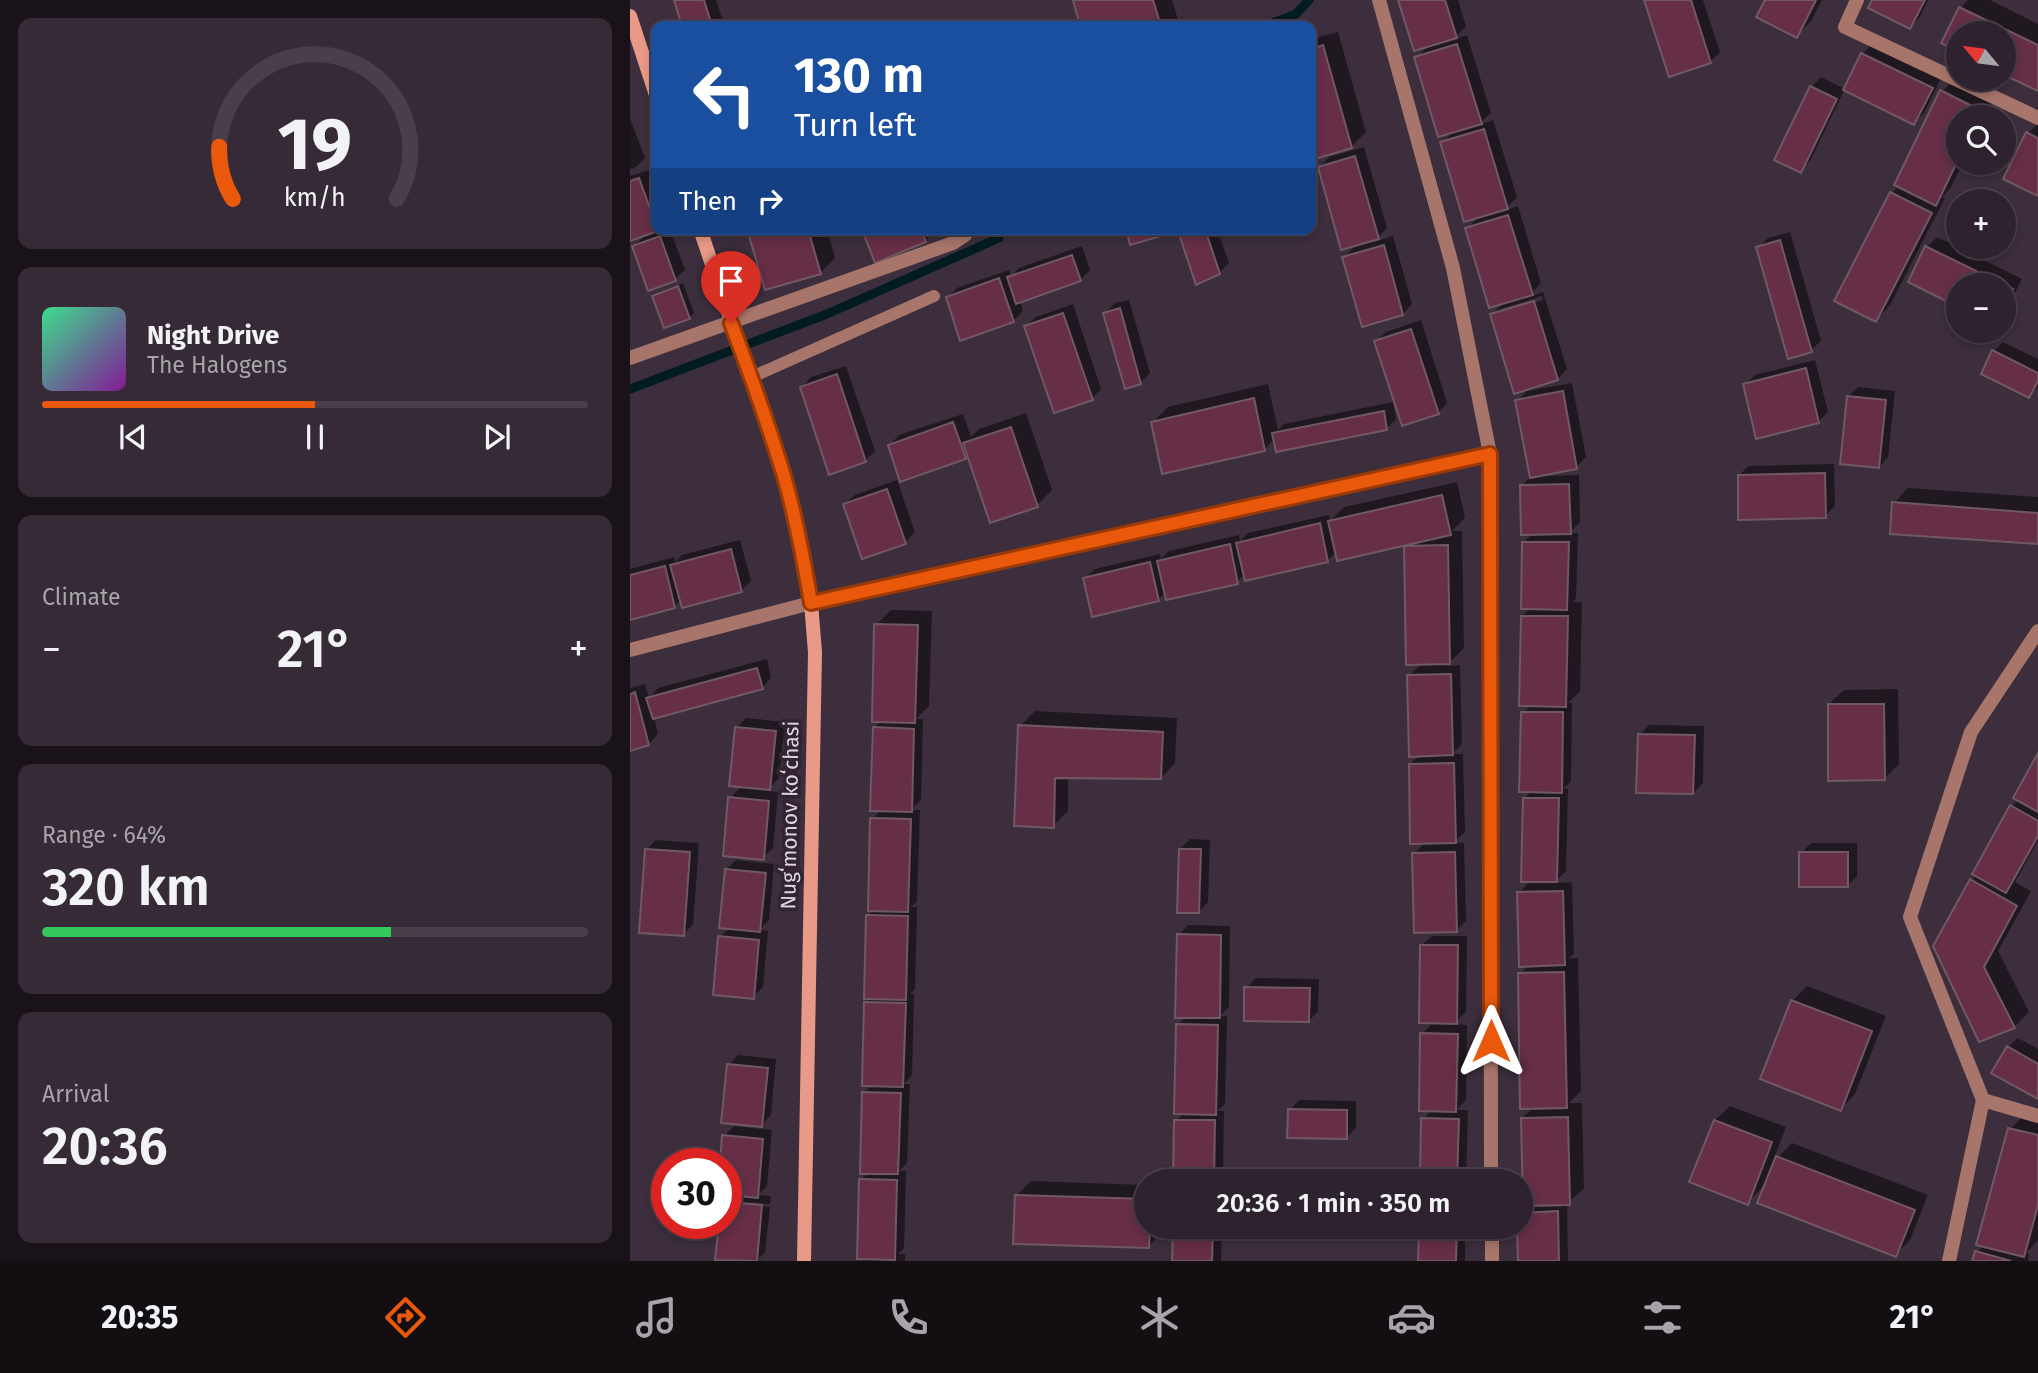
<!DOCTYPE html>
<meta charset="utf-8">
<style>
body{margin:0;font-family:"Fira Sans",sans-serif;background:#352a36;color:#f1f3f6;height:100vh;display:flex;flex-direction:column;font-size:26px;white-space:nowrap}
*{box-sizing:border-box;margin:0}
p{font-size:23px;color:#a7a4aa}
.icon{flex:none;width:38px;height:38px;fill:none;stroke:currentColor;stroke-width:2;stroke-linecap:round;stroke-linejoin:round}
.map{position:relative;flex:1;overflow:hidden}
.side{display:flex;flex-direction:column;gap:18px;padding:18px;background:#191319;width:630px}
.side>*{flex:none}
.hud{position:absolute;left:21px;top:21px;width:665px;height:214px;border-radius:14px;box-shadow:0 4px 10px #0003,0 0 0 2px #483f4a;background:#1a4fa0;color:#fff;overflow:hidden}
.needle{width:46px;rotate:299deg}
.fabs{position:absolute;left:1316px;top:21px;display:grid;gap:14px}
.fabs a{display:grid;place-items:center;width:70px;height:70px;border-radius:50%;background:#2d222e;box-shadow:0 4px 10px #0003,0 0 0 2px #483f4a;font-size:35px}
.speed{position:absolute;left:21px;top:1148px;display:flex;gap:14px;font-size:35px;font-weight:700;text-align:center}
.speed>*{display:grid;place-content:center;width:91px;height:91px;border-radius:50%;background:#2d222e;box-shadow:0 4px 10px #0003,0 0 0 2px #483f4a;line-height:1}
.speed .limit{border:10px solid #d22;background:#fff;color:#111}
.pin{position:absolute;display:grid;place-items:center;width:60px;height:60px;color:#fff;margin:-72px -30px;border-radius:50% 50% 50% 0;rotate:-45deg;box-shadow:0 0 7px #0007}
.pin .icon{rotate:45deg}
.me{position:absolute;width:77px;margin:-38px;rotate:0deg;stroke-linejoin:round;filter:drop-shadow(0 0 5px #0008)}
.turn{display:flex;align-items:center;gap:24px;height:147px;padding:0 28px;font-size:32px}
.turn .icon{width:91px;height:91px;stroke-width:2.5}
.turn b{display:block;font-size:49px;line-height:60px}
.then{display:flex;align-items:center;height:66px;padding:0 28px;background:#0003;gap:14px;font-size:26px}
.big{font-size:52px;font-weight:600;line-height:1.1}
.side .card{flex:1;display:flex;flex-direction:column;justify-content:center;gap:10px;min-width:0;padding:0 24px;border-radius:14px;background:#352a36}
.side .dial{align-items:center;gap:0}
.dial svg{height:182px;overflow:visible;fill:none;stroke:#483f4a;stroke-width:7;stroke-linecap:round;text-anchor:middle}
.dial text{fill:#f1f3f6;stroke:none}
.song{display:flex;align-items:center;gap:21px}
.cover{width:84px;height:84px;border-radius:10px;background:linear-gradient(135deg,hsl(150 70% 55%),hsl(290 70% 35%))}
.played{height:7px;border-radius:4px;background:linear-gradient(90deg,#ea580c 50%,#483f4a 50%)}
.keys{display:flex;justify-content:space-around;direction:ltr}
.heat{display:flex;justify-content:space-between;align-items:center;font-size:38px;direction:ltr}
.charge{height:10px;border-radius:5px;background:linear-gradient(90deg,#34c759 64%,#483f4a 0)}
.trip{position:absolute;left:504px;top:1169px;width:399px;height:70px;border-radius:35px;background:#2d222e;box-shadow:0 4px 10px #0003,0 0 0 2px #483f4a;font-weight:600;line-height:70px;text-align:center}
.menu{display:flex;height:112px;justify-content:space-around;align-items:center;background:#120e12;color:#a7a4aa}
.menu .icon{width:49px;height:49px}
.menu .current{color:#ea580c}
.menu b{font-size:32px;color:#f1f3f6}
main{display:flex;flex:1;min-height:0}
.map>svg:first-child{display:block}
.shadow{fill:#0007;fill-rule:evenodd}
.lines{fill:none;stroke-linecap:round;stroke-linejoin:round}
.stream{stroke:#011c20;stroke-width:9}
.building{fill:#662e47;stroke:#715962;stroke-width:2}
.service{stroke:#a7756a;stroke-width:12}
.minor{stroke:#a7756a;stroke-width:14}
.secondary{stroke:#e99987;stroke-width:14}
.route-casing{stroke:#983908;stroke-width:18}
.route{stroke:#ea580c;stroke-width:12}
.labels{text-anchor:middle;stroke-width:7;stroke-linejoin:round;paint-order:stroke}
.street-label{font-size:21px;fill:#ded4de;stroke:#322433}
</style>
<main>
<section class="side">
<div class="card dial"><svg viewBox="0 0 100 80">
<path d="M14 69A42 42 0 1 1 86 69"/>
<path d="M14 69A42 42 0 0 1 8 46" stroke="#ea580c"/>
<text x="50" y="56" font-size="32" font-weight="700">19</text>
<text x="50" y="72" font-size="11">km/h</text>
</svg></div>
<div class="card">
<div class="song"><i class="cover"></i><div><b>Night Drive</b><p>The Halogens</p></div></div>
<div class="played"></div>
<div class="keys"><svg class="icon" aria-label="previous" viewBox="0 0 24 24"><path d="M18 5L8 12l10 7zM5 5v14"/></svg><svg class="icon" aria-label="pause" viewBox="0 0 24 24"><path d="M8 5v14M16 5v14"/></svg><svg class="icon" aria-label="next" viewBox="0 0 24 24"><path d="M6 5l10 7-10 7zM19 5v14"/></svg></div>
</div>
<div class="card"><p>Climate</p>
<div class="heat"><a>−</a><b class="big">21°</b><a>+</a></div>
</div>
<div class="card"><p>Range · 64%</p><b class="big">320 km</b><div class="charge"></div></div>
<div class="card"><p>Arrival</p><b class="big">20:36</b></div>
</section>
<div class="map">
<svg width="1408" height="1261" viewBox="0 0 1408 1261">
<rect width="100%" height="100%" fill="#3c2e3d"/>
<path class="shadow" d="M46,0H86L93,21L88,26H54Z
M444,0H542L550,26H452Z
M770,0H828L836,26L822,40L837,35L861,113L848,125L863,120L887,197L873,211L888,206L911,283L898,297L913,292L937,369L927,379L862,315L875,301L837,229L850,215L812,143L824,131L786,58L799,45ZM912,296L913,300L871,313V309Z
M1015,0H1073L1090,52L1080,62Z
M1137,0H1192L1181,21L1167,35Z
M1244,0H1298L1290,17L1280,27Z
M1338,0H1360L1408,24V90L1374,73V33H1328V50L1313,43L1331,8Z
M708,32L736,132L721,147L686,157L681,138V39Z
M1242,44L1311,78L1294,113L1284,123L1215,89L1180,161L1170,171L1181,87L1191,77L1215,89L1232,54Z
M1327,77L1366,96L1355,117H1328V163H1333L1320,189L1312,197L1315,198L1260,305L1246,320L1262,193L1269,186L1312,91Z
M0,118L15,158L5,168L0,169Z
M1408,124V194L1376,179L1398,133Z
M734,147L757,228L744,242L763,236L782,304L773,314L714,257L728,243L690,167L699,157Z
M19,170L26,189L27,229L23,233L40,229L55,270L45,279L4,246L18,233L0,237V176Z
M119,229H197L205,258L190,273Z
M238,229H304L305,231L295,241L235,232Z
M549,229H587L599,263L589,273Z
M1160,232L1191,341L1181,350L1128,248L1138,238Z
M1307,237L1392,279L1374,315V285H1328V305L1280,282L1297,247Z
M452,246L460,270L450,280L390,301L393,311L383,321L318,297L327,288L379,270L381,276L389,268Z
M53,283L64,313L60,317L35,326L24,296L29,292Z
M499,300L520,373L510,383L475,313L485,303Z
M443,304L471,389L462,398L396,326L406,317Z
M791,320L817,403L808,413L746,341L756,332Z
M1373,342L1408,359V387L1399,396L1364,351Z
M1185,360L1198,412L1188,422L1115,385L1125,375Z
M216,366L245,451L235,461L172,387L181,377Z
M942,383L956,457L946,467L914,474V476L949,475L950,522L939,533H948L946,598L943,602H952L950,691L938,703H942L941,781L933,789H938L936,871L924,883L942,882L944,954L939,958H948L951,1091L939,1103H952L954,1189L937,1203L938,1261H890L891,1212L898,1204L892,1118L904,1107L890,974L899,965L889,893L901,880L895,798L903,790L893,713L901,705L892,616L901,608L894,542L903,533L892,486L901,476L887,401L897,391Z
M638,384L648,430L654,424L763,402L766,419L756,429L645,438L635,449L523,422L538,407Z
M1228,387L1265,391L1258,457L1249,467L1218,397Z
M396,413L422,490L407,505L361,521L338,454L335,457L260,445L269,435L333,414L341,437L349,429Z
M1204,464L1205,506L1195,516L1109,475L1119,466Z
M267,480L285,532L275,542L233,557L215,504L225,495Z
M827,482L835,518L822,531H832L834,648L816,666L830,665L832,744L822,754H833L835,832L823,843H834L836,921L826,931L784,854L795,842L780,764L790,755L779,676L792,663L776,546L780,542L707,551L697,561L615,574L607,582L536,592L528,600L455,579L465,569L530,554L531,559L539,551L609,535L610,541L618,533L699,515L700,521L714,507Z
M1278,488L1408,497V543L1261,532L1264,503Z
M110,540L121,581L111,591L51,599L45,606L0,618V569L44,557L45,562L52,555Z
M261,610L302,611L299,706L286,719H293L291,800L281,810H290L287,901L281,907H287L285,989L280,994H284L282,1075L274,1084H280L277,1163L269,1171H276L274,1248L268,1254H275V1261H232L236,1257L231,1180L239,1172L234,1093L242,1085L235,1003L240,998L238,916L244,910L242,819L252,809L244,728L252,720L246,625Z
M137,659L141,678L132,688L24,717L28,734L19,744L0,749V688L15,684L19,698L28,688Z
M1268,689L1269,764L1254,779L1199,704L1214,690Z
M405,711L547,718L545,763L531,778L438,776V811L423,826L390,726Z
M116,718L155,722L149,778L136,791L148,792L143,848L133,858L100,798L113,785L106,728Z
M1019,725L1074,726L1073,783L1063,793L1009,735Z
M1408,757V841L1385,882L1401,891L1368,951L1399,1012L1384,1027L1350,1040L1341,880L1347,875L1382,806L1389,799L1385,798Z
M560,839L580,840L578,902L569,911L550,849Z
M26,840L69,843L63,925L53,934L16,850Z
M1181,843H1227V876L1217,886L1171,853Z
M106,860L144,864L139,920L129,930L138,931L133,987L123,997L90,937L100,927L96,870Z
M558,925L600,926L599,1007L590,1016H597L595,1104L587,1111H594L593,1178L590,1181H545L546,1121L554,1113L548,1025L556,1016L549,935Z
M802,936H837L836,1012L823,1024L837,1025L836,1100L826,1110H838L836,1181H792L793,1119L802,1110L792,1034L804,1021L792,945Z
M626,978L689,979L688,1011L679,1021L616,988Z
M1177,986L1256,1016L1225,1094L1211,1109L1162,1001Z
M1388,1038L1408,1049V1097L1364,1073L1378,1047Z
M108,1055L146,1059L141,1115L132,1125L99,1065Z
M669,1100L726,1101V1128L716,1138L660,1110Z
M1100,1106L1156,1127L1142,1163L1162,1143L1298,1195L1280,1240L1266,1254L1137,1183L1117,1202L1062,1181L1085,1120Z
M1395,1114L1408,1117V1240L1396,1253L1399,1254L1398,1261H1344L1347,1252L1354,1245L1380,1129Z
M104,1126L142,1130L137,1186L128,1195L141,1196L140,1204L99,1201V1204L140,1207L135,1252L127,1260L134,1261H94L96,1259V1199L102,1193L96,1164L94,1136Z
M401,1181L516,1185V1227H534V1231L519,1246L386,1196Z
M545,1227H592L591,1261H544Z
M791,1227H835V1261H790Z"/>
<g class="lines">
<path class="stream" d="M635,26L666,14L679,0
M0,389L197,314L369,238L371,229"/>
</g>
<path class="building" d="M44,0H74L82,26H52Z
M443,0H523L531,26H450Z
M768,0H815L827,38L784,51Z
M1014,0H1061L1081,63L1039,77Z
M1135,0H1186L1167,38L1126,17Z
M1242,0H1295L1280,29L1238,8Z
M1329,7L1408,45V91L1374,75V33H1328V52L1311,43Z
M827,44L852,124L808,137L784,57Z
M693,45L722,148L685,159L681,145V49Z
M1231,53L1303,88L1284,125L1213,90Z
M1180,86L1207,99L1171,173L1144,160Z
M1310,90L1352,111L1349,117H1328V160L1306,206L1264,185Z
M854,129L878,209L834,222L810,142Z
M1396,132L1408,138V196L1373,179Z
M725,156L749,239L711,250L688,167Z
M9,178L26,225V229L28,231L0,241V181Z
M1260,192L1302,213L1246,322L1204,301Z
M878,215L903,295L859,308L835,228Z
M117,229H178L191,274L135,290Z
M239,229H291L296,242L245,263L233,232Z
M496,229H575L590,274L566,285L548,231L500,245Z
M30,236L46,281L18,291L2,246Z
M1150,240L1182,352L1158,359L1126,247Z
M754,245L773,315L732,327L712,257Z
M1295,246L1383,289L1374,309V285H1328V307L1278,282Z
M442,255L451,281L386,304L377,277Z
M369,278L384,322L330,341L316,297Z
M48,286L60,319L34,328L22,296Z
M904,301L928,380L884,394L860,314Z
M490,308L511,384L495,389L473,313Z
M433,313L463,400L424,413L394,326Z
M781,329L809,414L772,426L744,341Z
M1362,350L1408,373V381L1399,398L1351,374Z
M1176,368L1189,423L1126,439L1113,384Z
M207,374L236,462L199,475L170,387Z
M933,391L947,469L900,478L885,400Z
M1217,396L1256,400L1249,468L1210,464Z
M624,398L635,451L532,474L521,422Z
M754,411L757,430L646,452L642,433Z
M323,422L336,459L270,482L258,445Z
M381,427L408,507L360,523L333,443Z
M1195,473L1196,518L1108,520V475Z
M939,484L941,534L891,535L890,485Z
M257,489L276,544L232,559L213,504Z
M812,495L821,535L707,561L698,521Z
M1262,502L1408,513V544L1260,534Z
M690,523L698,562L615,581L606,543Z
M892,542H939L937,610L891,609Z
M600,544L608,584L536,600L527,561Z
M818,545L820,664L776,665L774,546Z
M101,549L112,592L52,608L40,565Z
M520,562L529,601L462,617L453,578Z
M35,566L45,608L0,620V575Z
M891,616H938L936,707L889,706Z
M244,624L288,625L285,723L242,722Z
M127,668L133,689L23,719L16,698Z
M821,674L823,755L779,757L777,675Z
M5,692L19,745L0,751V694Z
M1198,704H1254L1255,780L1198,781Z
M891,712H933L932,793L889,792Z
M388,725L533,732L531,779L425,778L424,828L384,826Z
M105,727L146,731L140,790L99,786Z
M243,727L284,729L282,812L240,811Z
M1008,734L1065,735L1063,794L1006,793Z
M1408,753V812L1383,798Z
M824,763L826,843L780,844L779,764Z
M98,797L139,801L134,860L93,856Z
M893,798H929L927,882H891Z
M1380,805L1408,821V836L1376,893L1342,874Z
M240,818L281,819L278,912L238,911Z
M15,849L60,852L54,936L9,933Z
M549,849H571L569,913H547Z
M825,852L827,932L784,933L782,853Z
M1169,852H1218V887H1169Z
M95,869L136,873L130,932L89,928Z
M1340,879L1387,906L1354,967L1385,1028L1349,1042L1303,946Z
M933,891L935,965L889,967L887,892Z
M236,915L278,916L276,1000L234,999Z
M547,934L591,935L590,1018H545Z
M88,936L129,940L124,999L83,995Z
M790,945H828L827,1024L789,1023Z
M934,972L937,1108L890,1109L888,973Z
M614,987L680,988L679,1022L614,1021Z
M1161,1000L1242,1031L1211,1111L1130,1079Z
M234,1002L276,1003L273,1087L232,1086Z
M546,1024L588,1025L586,1115L544,1114Z
M790,1033L828,1034L826,1112L789,1111Z
M1377,1046L1408,1064V1099L1361,1073Z
M97,1064L138,1068L132,1127L91,1123Z
M232,1092L271,1093L268,1174H230Z
M658,1109L717,1110V1139L657,1138Z
M938,1117L940,1205L893,1206L891,1118Z
M791,1118L829,1119L827,1181H790Z
M544,1120H585L584,1181H543Z
M1084,1120L1142,1142L1118,1205L1059,1182Z
M1378,1128L1408,1135V1205L1394,1257L1346,1245Z
M92,1135L133,1139L128,1198L96,1195V1164H90Z
M1146,1156L1285,1210L1266,1257L1127,1203Z
M229,1179L267,1180L265,1260L227,1259Z
M385,1195L516,1199V1227H520L519,1248L383,1244Z
M96,1202L132,1205L127,1261L85,1260L89,1223H96Z
M928,1211L929,1261H888L887,1227H891V1213Z
M543,1227H583L582,1261H542Z
M789,1227H827L826,1261H788Z
M1345,1251L1381,1261H1342Z"/>
<g class="lines">
<path class="service" d="M122,377L304,296"/>
<path class="minor" d="M749,0L823,268L860,454L861,1181
M1227,0L1215,27L1408,118
M0,358L323,243L335,235L338,229
M0,650L181,603L860,454
M1353,1100L1408,1116
M862,1227V1261
M1319,1261L1353,1100L1280,917L1341,732L1408,631"/>
<path class="secondary" d="M0,16L26,95
M70,229L154,477L175,570L181,603L185,652L174,1261"/>
</g>
<g class="lines">
<g class="route-casing">
<path id="route" d="M101,323C120,373 138,424 154,476C166,518 174,561 181,603L860,454L861,1041"/>
</g>
<use href="#route" class="route"/>
</g>
<g class="labels">
<g class="street-label">
<text transform="translate(160 815) rotate(-89)" y="7">Nugʻmonov koʻchasi</text>
</g>
</g>
</svg>
<div class="fabs">
<a><svg class="needle" viewBox="-14 -14 28 28"><path d="M0-13l5 13h-10z" fill="#e53935"/><path d="M0 13l5-13h-10z" fill="#a7a4aa"/></svg></a>
<a><svg class="icon" aria-label="search" viewBox="0 0 24 24"><circle cx="10" cy="10" r="6"/><path d="M15 15l6 6"/></svg></a>
<a>+</a>
<a>−</a>
</div>
<div class="speed"><div class="limit">30</div></div>
<div class="pin" style="left:101px;top:323px;background:#d93025"><svg class="icon" aria-label="arrive" viewBox="0 0 24 24"><path d="M6 21V4h12l-3 4 3 4H6"/></svg></div>
<svg class="me" style="left:861px;top:1041px" viewBox="-20 -20 40 40"><path d="M0-17L14 15 0 8-14 15z" fill="#ea580c" stroke="#fff" stroke-width="4"/></svg>
<div class="trip">20:36 · 1 min · 350 m</div>
<div class="hud">
<div class="turn"><svg class="icon" aria-label="left" viewBox="0 0 24 24"><path d="M17 20v-9H6M10 6l-5 5 5 5"/></svg><div><b>130 m</b>Turn left</div></div>
<div class="then">Then<svg class="icon" aria-label="right" viewBox="0 0 24 24"><path d="M7 20v-9h11M14 6l5 5-5 5"/></svg></div>
</div>
</div>
</main>
<nav class="menu">
<b>20:35</b>
<svg class="icon current" aria-label="directions" viewBox="0 0 24 24"><path d="M12 3l9 9-9 9-9-9zM9 14v-3h6M13 9l2 2-2 2"/></svg>
<svg class="icon" aria-label="music" viewBox="0 0 24 24"><path d="M9 18V5l10-2v13"/><circle cx="6" cy="18" r="3"/><circle cx="16" cy="16" r="3"/></svg>
<svg class="icon" aria-label="phone" viewBox="0 0 24 24"><path d="M5 4h4l2 5-3 2q2 4 5 5l2-3 5 2v4C11 20 4 13 5 4z"/></svg>
<svg class="icon" aria-label="climate" viewBox="0 0 24 24"><path d="M12 3v18M4 7l16 10M4 17L20 7"/></svg>
<svg class="icon" aria-label="car" viewBox="0 0 24 24"><path d="M5 17H2v-5l4-1 3-4h7l3 4 3 1v5h-3M9 17h6M6 11h13"/><circle cx="7" cy="17" r="2"/><circle cx="17" cy="17" r="2"/></svg>
<svg class="icon" aria-label="filters" viewBox="0 0 24 24"><path d="M4 7h16M4 17h16"/><circle cx="9" cy="7" r="2"/><circle cx="15" cy="17" r="2"/></svg>
<b>21°</b>
</nav>
